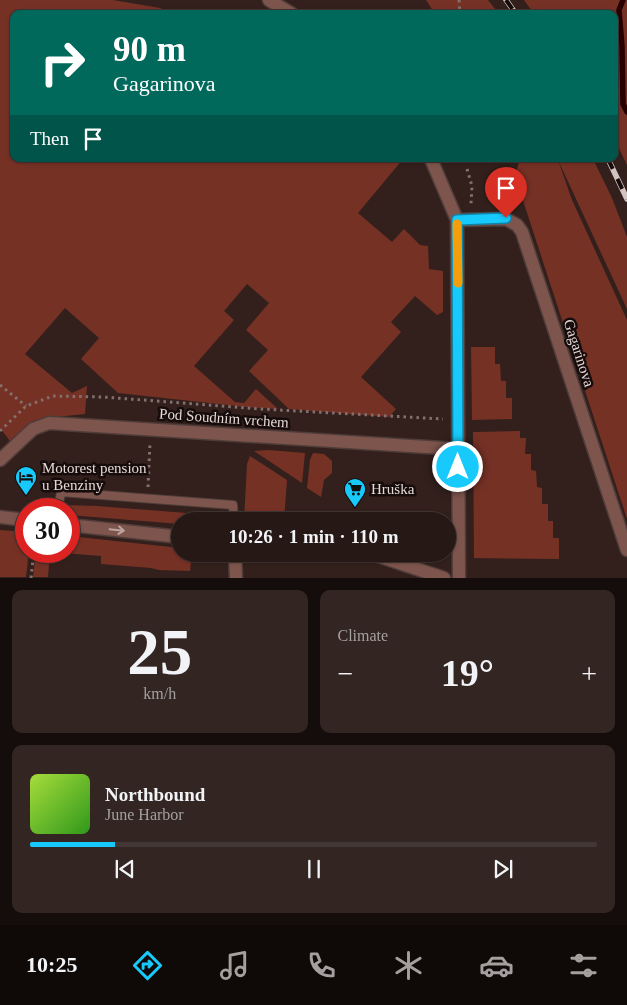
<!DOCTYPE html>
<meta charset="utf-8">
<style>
body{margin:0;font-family:"Times New Roman",serif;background:#322522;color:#f1f3f6;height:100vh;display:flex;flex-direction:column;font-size:19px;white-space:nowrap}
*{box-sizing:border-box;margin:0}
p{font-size:16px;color:#a4a0a0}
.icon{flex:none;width:28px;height:28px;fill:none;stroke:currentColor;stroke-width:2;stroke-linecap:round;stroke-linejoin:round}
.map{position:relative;height:578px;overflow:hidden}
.details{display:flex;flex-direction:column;gap:12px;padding:12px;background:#150d0c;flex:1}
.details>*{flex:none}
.top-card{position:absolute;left:10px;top:10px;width:608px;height:152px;border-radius:10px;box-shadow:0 1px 4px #0004,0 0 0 1px #423734;background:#00695c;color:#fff;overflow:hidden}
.speed{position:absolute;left:15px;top:498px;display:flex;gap:10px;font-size:25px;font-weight:700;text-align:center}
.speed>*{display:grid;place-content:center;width:65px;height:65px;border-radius:50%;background:#261815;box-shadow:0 1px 4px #0004,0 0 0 1px #423734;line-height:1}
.speed .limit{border:8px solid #d22;background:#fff;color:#111}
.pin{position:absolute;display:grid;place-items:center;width:42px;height:42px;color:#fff;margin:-51px -21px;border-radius:50% 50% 50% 0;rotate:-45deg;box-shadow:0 0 5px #0007}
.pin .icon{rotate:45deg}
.me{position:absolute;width:55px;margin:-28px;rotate:0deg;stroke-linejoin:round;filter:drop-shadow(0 0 4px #0008)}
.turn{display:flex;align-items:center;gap:18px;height:105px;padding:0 20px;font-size:22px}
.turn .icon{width:65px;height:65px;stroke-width:2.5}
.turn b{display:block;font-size:35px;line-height:42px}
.then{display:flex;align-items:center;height:48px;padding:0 20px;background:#0003;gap:10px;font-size:19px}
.big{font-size:38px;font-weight:600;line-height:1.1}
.details .card{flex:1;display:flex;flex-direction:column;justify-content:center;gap:8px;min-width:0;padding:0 18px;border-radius:10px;background:#322522}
.details .dial{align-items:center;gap:0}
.dial b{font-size:65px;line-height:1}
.song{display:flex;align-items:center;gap:15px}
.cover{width:60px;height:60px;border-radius:8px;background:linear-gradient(135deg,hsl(80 70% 55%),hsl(110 70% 35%))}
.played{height:5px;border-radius:2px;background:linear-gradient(90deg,#18cafc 15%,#423734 15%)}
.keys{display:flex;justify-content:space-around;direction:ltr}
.heat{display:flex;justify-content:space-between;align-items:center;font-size:28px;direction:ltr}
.details .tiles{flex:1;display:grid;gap:12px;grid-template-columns:1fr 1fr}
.card:last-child{grid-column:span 2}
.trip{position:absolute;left:171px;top:512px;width:285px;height:50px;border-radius:25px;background:#261815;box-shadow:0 1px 4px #0004,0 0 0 1px #423734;font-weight:600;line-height:50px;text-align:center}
.tab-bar{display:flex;height:80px;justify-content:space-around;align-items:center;background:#0f0a08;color:#a4a0a0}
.tab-bar .icon{width:35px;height:35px}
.tab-bar .selected{color:#18cafc}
.tab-bar b{font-size:22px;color:#f1f3f6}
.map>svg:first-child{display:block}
.green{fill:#763125}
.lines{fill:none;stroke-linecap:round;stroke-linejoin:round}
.stream{stroke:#280000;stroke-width:5.5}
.service-casing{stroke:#503d3a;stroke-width:10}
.minor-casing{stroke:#503d3a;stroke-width:15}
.path{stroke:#82716e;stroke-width:3;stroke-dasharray:2.5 4;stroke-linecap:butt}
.service{stroke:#7d554d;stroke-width:8}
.minor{stroke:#7d554d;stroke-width:12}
.rail-casing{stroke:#d3c4c1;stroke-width:5.5}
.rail{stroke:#150c0b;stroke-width:4;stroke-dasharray:11;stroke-linecap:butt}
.oneway{stroke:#bca49f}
.route-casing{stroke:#1083a4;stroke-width:12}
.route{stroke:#18cafc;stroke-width:9}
.slow{stroke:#f59e0b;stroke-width:9}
.labels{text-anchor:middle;stroke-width:5;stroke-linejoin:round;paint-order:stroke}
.street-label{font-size:15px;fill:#e6d8d5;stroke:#150c0b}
.poi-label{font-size:15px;fill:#e6d8d5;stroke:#150c0b;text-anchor:start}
</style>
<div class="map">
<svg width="627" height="578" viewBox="0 0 627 578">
<rect width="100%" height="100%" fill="#33201c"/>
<path class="green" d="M0,0H113L160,8L175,14H14V159H403L358,213L392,242L404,229L420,245L428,246L429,269L443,271V312L437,315L415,296L391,322L401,332L361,377L396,409L389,417L289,409L249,371L268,350L246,330L269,303L247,284L224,311L234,320L194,366L235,402L244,403L256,389L278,409L246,407L118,393L81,359L99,338L65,308L25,354L72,393L87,386L85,414L46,418L28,426L10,441L0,428Z
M426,0H488L499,14H435Z
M524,0H627V165L614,138V14H534Z
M520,159H593L612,198L627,237V309L558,160L572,200L627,320V519L515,176Z
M471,347H495V364H500L501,381H506V398H512V419L472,420Z
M520,431V438H526L525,454H531V470L536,471L537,487L542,488V504H548V521H553V538H559V559L474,558L473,432Z
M268,450L305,453L302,483L254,451Z
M313,453L324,454L332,461V473L324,480L321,497L307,488L310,460Z
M250,456L287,480L284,521H244L247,464Z
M64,505L97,506L225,516V521H180V524L69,515V509H63Z
M0,530L26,532V551H29L26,577H0Z
M69,536L180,548V554H192L190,571L159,570L151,568L101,564V556L50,552L48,577H33L36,551H69Z"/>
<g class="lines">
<path class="stream" d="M623,0L619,10L622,46L623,104L627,112"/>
<g class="service-casing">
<path id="service" d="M58,509L61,492L233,505L234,521"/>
</g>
<g class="minor-casing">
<path id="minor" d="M269,0L292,14
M431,159L457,220L459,578
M457,220L506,219L517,225L522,232L627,550
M0,460L33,429L49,423L458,449
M0,517L26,520
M69,525L180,537
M235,554L236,578
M372,554L444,578"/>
</g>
<path class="path" d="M459,0L460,14
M467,169L472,186L471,204
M0,385L26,406
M0,431L26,406L53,396L103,397L261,409L443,419
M148,487L150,443
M31,578L34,551"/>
<use href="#service" class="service"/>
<use href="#minor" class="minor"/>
<g class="rail-casing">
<path id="rail" d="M506,0L516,14
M608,159L627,199"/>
</g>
<use href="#rail" class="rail"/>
</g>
<defs><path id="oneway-shaft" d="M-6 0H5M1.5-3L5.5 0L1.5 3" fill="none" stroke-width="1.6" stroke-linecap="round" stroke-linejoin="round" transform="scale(1.25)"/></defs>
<use class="oneway" href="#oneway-shaft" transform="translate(117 530) rotate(6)"/>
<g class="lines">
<g class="route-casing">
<path id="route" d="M458,467L457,220L506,218"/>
</g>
<use href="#route" class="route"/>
<path class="slow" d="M457,224L458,283"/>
</g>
<defs>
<g id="hotel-pin" transform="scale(1.125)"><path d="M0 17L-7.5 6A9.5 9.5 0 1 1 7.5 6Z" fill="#18cafc" stroke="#150c0b"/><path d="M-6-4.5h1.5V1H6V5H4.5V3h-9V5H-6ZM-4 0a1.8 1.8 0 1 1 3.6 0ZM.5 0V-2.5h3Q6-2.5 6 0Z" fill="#111"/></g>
<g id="supermarket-pin" transform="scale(1.125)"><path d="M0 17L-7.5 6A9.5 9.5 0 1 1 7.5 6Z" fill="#18cafc" stroke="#150c0b"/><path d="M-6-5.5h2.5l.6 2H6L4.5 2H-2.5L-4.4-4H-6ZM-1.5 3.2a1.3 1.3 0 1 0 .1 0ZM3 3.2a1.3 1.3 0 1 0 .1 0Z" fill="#111"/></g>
</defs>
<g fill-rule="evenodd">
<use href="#hotel-pin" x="26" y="477"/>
<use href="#supermarket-pin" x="355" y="489"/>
</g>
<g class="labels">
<g class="street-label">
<text transform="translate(579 353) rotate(72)" y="5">Gagarinova</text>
<text transform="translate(224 418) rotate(4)" y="5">Pod Soudním vrchem</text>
</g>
<g class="poi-label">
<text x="42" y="473">Motorest pension<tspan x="42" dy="17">u Benziny</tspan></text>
<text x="371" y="494">Hruška</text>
</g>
</g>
</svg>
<div class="speed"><div class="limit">30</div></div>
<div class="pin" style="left:506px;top:218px;background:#d93025"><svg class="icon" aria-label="arrive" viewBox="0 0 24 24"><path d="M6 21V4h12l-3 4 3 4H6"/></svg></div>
<svg class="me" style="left:458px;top:467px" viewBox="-20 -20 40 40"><circle r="17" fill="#18cafc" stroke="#fff" stroke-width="3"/><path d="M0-11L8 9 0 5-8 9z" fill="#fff"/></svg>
<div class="trip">10:26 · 1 min · 110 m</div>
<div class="top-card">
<div class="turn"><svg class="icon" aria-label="right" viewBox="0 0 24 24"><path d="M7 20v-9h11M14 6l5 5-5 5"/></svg><div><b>90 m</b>Gagarinova</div></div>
<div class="then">Then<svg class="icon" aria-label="arrive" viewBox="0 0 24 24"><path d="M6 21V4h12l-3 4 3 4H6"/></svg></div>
</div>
</div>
<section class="details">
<div class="tiles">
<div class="card dial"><b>25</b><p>km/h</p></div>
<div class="card"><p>Climate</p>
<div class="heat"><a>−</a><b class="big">19°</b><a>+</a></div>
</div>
<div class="card">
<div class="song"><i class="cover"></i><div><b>Northbound</b><p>June Harbor</p></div></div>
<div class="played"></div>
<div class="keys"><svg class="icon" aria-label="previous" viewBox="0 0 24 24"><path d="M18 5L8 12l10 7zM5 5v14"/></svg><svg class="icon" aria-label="pause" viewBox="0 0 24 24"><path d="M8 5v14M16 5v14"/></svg><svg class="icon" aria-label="next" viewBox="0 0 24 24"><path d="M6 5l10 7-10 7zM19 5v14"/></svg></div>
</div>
</div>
</section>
<nav class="tab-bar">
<b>10:25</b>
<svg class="icon selected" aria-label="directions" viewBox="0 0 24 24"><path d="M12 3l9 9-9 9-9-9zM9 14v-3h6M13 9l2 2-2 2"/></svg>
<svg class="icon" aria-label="music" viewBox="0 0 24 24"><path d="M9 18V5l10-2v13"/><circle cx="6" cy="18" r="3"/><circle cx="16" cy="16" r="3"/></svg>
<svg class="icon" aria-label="phone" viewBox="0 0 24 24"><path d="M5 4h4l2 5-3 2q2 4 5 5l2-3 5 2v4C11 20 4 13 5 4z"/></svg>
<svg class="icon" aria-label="climate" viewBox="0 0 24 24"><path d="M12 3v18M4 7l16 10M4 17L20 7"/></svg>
<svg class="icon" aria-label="car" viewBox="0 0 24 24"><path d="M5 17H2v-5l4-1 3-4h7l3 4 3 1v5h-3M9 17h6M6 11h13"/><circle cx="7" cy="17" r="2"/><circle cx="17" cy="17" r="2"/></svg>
<svg class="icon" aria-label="filters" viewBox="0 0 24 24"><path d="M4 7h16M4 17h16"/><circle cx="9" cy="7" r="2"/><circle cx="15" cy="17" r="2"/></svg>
</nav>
